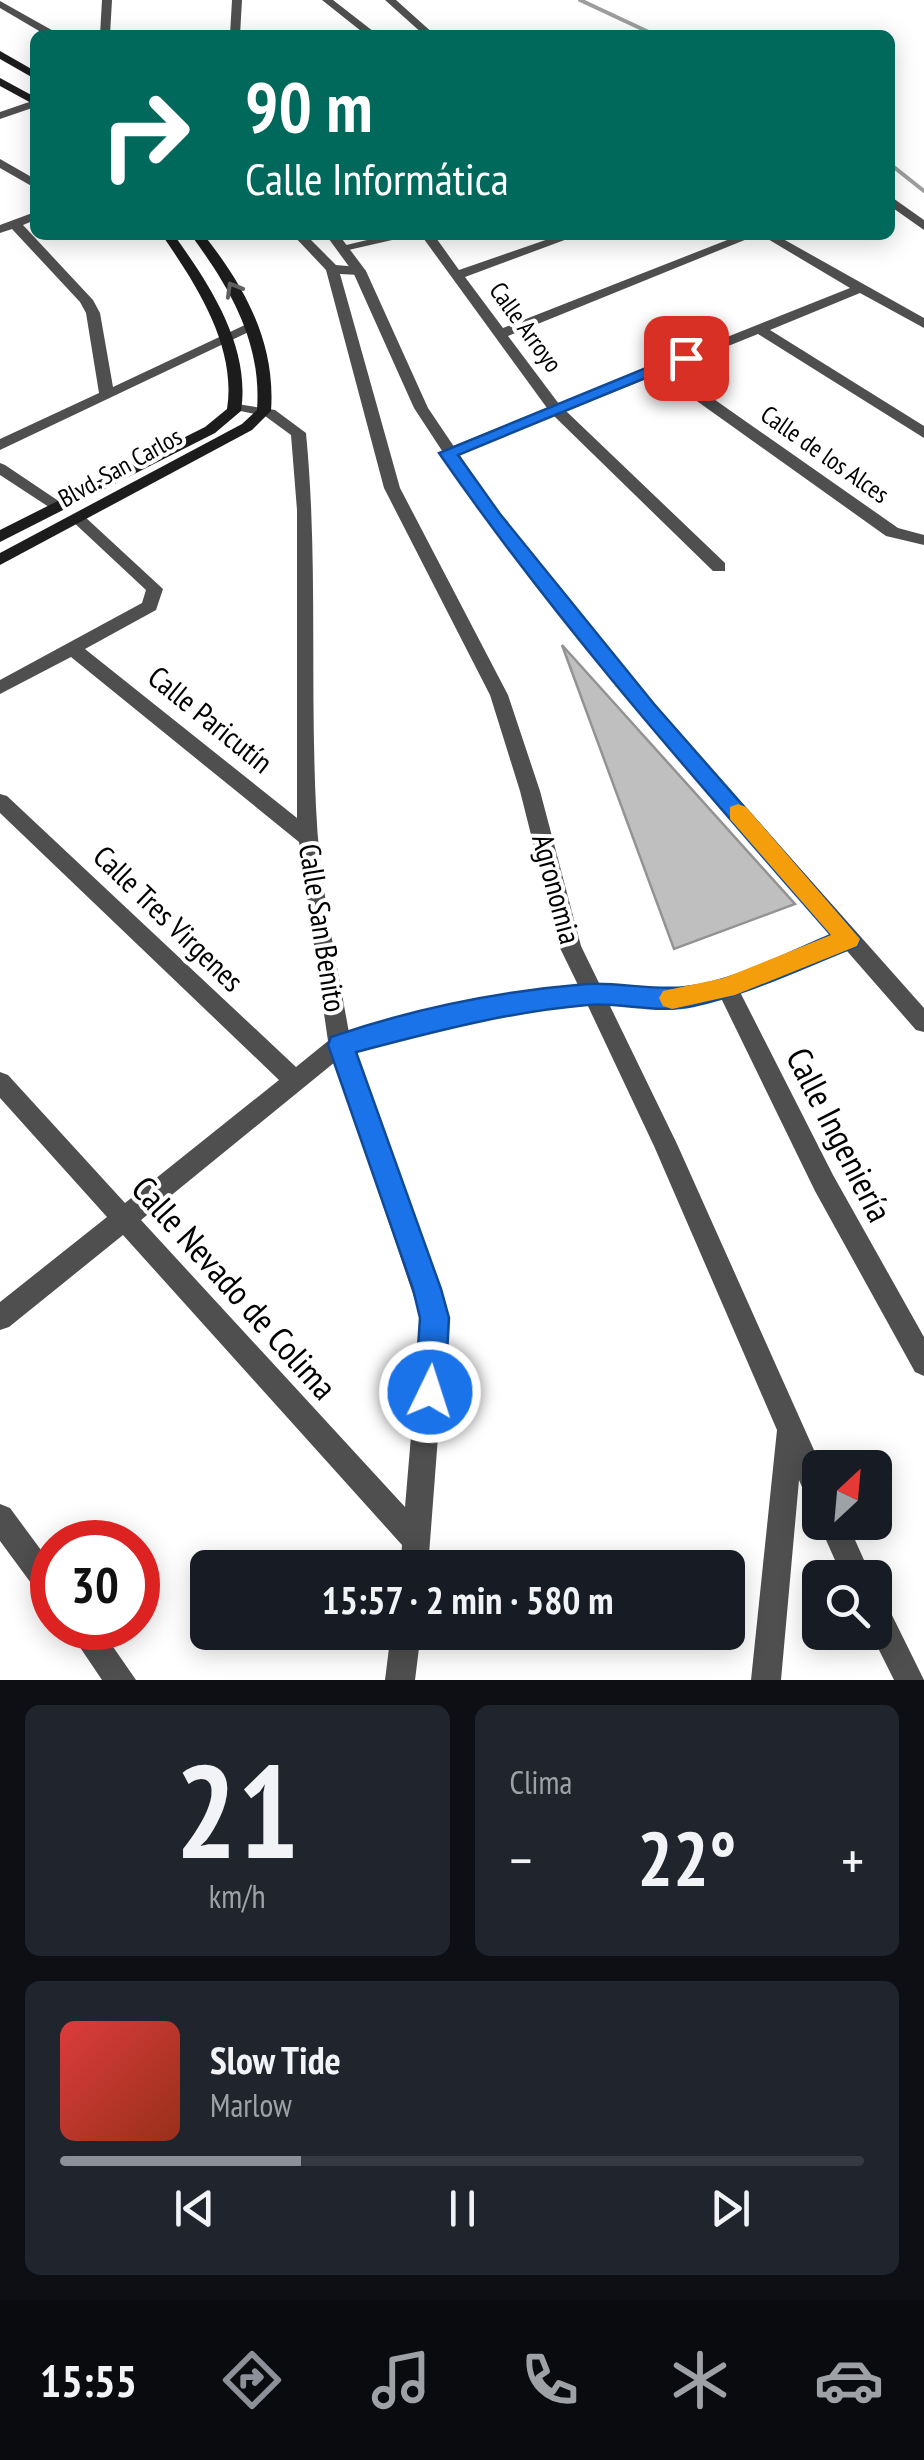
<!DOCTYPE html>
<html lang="es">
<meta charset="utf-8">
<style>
body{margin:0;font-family:"PT Sans Narrow",sans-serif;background:#20242c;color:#f1f3f6;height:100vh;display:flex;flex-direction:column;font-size:38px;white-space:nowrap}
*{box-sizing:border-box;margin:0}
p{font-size:32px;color:#9ea1a6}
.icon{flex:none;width:55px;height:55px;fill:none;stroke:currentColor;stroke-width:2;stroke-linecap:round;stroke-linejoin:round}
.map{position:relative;height:1680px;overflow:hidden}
.side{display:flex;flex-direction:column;gap:25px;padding:25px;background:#0d0f14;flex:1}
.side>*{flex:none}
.guide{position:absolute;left:30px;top:30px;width:865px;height:210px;border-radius:15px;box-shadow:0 5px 25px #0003;background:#00695c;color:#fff;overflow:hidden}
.needle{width:65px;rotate:26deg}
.tools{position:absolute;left:802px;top:1450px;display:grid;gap:20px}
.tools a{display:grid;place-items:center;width:90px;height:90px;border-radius:15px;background:#171b24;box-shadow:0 5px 25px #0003;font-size:50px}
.speed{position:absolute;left:30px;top:1520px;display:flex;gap:20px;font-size:50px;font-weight:700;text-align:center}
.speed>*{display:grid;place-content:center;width:130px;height:130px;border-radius:50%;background:#171b24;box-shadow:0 5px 25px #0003;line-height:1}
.speed .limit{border:15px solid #d22;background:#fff;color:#111}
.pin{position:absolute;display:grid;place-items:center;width:85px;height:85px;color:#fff;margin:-42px;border-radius:20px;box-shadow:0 5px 15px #0006}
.me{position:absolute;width:110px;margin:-55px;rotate:4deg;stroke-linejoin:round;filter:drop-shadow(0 0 8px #0008)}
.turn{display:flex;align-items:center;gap:35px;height:210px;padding:0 50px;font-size:45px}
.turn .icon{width:130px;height:130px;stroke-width:2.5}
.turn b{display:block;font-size:70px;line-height:85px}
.big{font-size:75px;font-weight:700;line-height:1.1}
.side .widget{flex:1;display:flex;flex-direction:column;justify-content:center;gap:15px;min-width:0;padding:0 35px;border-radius:15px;background:#20242c}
.side .dial{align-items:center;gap:0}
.dial b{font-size:130px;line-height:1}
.song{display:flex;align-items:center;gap:30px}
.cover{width:120px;height:120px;border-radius:15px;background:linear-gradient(135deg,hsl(0 70% 55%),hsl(10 70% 35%))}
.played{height:10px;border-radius:5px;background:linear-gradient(90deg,#8c9099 30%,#363941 30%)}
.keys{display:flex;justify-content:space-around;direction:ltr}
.heat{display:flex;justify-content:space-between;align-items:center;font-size:55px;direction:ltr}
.side .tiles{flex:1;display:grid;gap:25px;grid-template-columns:1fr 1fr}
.widget:last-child{grid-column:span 2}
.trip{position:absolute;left:190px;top:1550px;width:555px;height:100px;border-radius:15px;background:#171b24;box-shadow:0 5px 25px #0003;font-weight:700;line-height:100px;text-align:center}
.tabs{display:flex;height:160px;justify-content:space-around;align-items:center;background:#090b0e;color:#9ea1a6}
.tabs .icon{width:70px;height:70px}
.tabs .active{color:#8c9099}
.tabs b{font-size:45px;color:#f1f3f6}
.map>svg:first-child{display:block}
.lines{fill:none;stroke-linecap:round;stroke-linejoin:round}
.stream{stroke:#9d9d9d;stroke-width:4}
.building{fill:#bfbfbf;stroke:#939393;stroke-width:2.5}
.minor{fill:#4f4f4f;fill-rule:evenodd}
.tertiary{fill:#4f4f4f;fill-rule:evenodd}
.secondary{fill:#1c1c1c;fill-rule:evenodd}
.oneway{stroke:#606060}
.route{fill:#1a73e8;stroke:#114b97;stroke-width:2.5}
.slow{fill:#f59e0b}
.labels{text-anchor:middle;stroke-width:8;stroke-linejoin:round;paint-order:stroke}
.far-street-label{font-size:25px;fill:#000;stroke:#fff}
.street-label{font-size:30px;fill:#000;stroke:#fff}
.near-street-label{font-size:35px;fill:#000;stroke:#fff}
</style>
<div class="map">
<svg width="924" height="1680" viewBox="0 0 924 1680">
<rect width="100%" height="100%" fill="#fff"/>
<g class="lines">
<path class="stream" d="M580,0L655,35
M890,164L924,191"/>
</g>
<path class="building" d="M562,645L795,904L674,949Z"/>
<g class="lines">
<path class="minor" d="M232,0H242L240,35H230Z
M322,0H333L378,35H366Z
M385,0H396L435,35H424Z
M0,1L57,33L58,35H46L0,8Z
M35,100V107L0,119V112Z
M0,159L35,179V188L0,168Z
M890,196L924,220V230L890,206Z
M35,212V220L23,225L93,300L100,313L113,387L247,324L259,327L0,450V439L99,393L86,313L80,302L12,229L0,233V225Z
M293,235H306L336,265L359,267L366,271L359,275L340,274L400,488L508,695L540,791L581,946L600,985L688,988L724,980L848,931L855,933L859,939L855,945L740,992L833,1175L924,1337V1376L915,1372L815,1191L721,998L688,1006L609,1004L677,1144L822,1468L820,1510L810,1506L799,1480L781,1680H751L777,1430L654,1146L587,1004L485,1016L353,1051L447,1318L428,1568H400L402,1545L123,1235L9,1327L0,1330V1302L107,1217L0,1098V1072L8,1075L125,1203L279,1080L0,813V794L7,796L296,1067L328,1041L299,842L71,657L0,694V680L142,603L146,590L70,519L72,516H84L163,589L156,610L85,649L297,818V510L291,435L265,416L231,409V403L275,410L306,433C318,557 310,682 316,807C319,883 336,958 349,1033L485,998L579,987L559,946L520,791L490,695L384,488L326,270ZM335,1062L421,1318L405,1507L141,1220Z
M388,235H414L344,251L338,247Z
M421,235H434L459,270L560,235H578L465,277L503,328L740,235H757L508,336L559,404L850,288L761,235H776L924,318V328L860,293L770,330L924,426V438L758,334L671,369L898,528L924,535V545L886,536L659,374L566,411L725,563V571H713L554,416L453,456H443V450L547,408Z
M0,463L5,465L66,506L58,511L52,509L0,475Z
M0,1504L10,1508L52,1565V1602L42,1598L0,1541Z
M820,1517V1522H847L872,1578H843L818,1522Z
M875,1596L885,1601L924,1680H894L870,1632H875Z
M67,1628H100L136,1680H102Z
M391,1632H421L415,1680H385Z"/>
<path class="tertiary" d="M102,0H112L110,35H100Z
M326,235H339L366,271L428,408L500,515L654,704L924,1008V1032L916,1030L640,714L488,521L414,408L353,272Z"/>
<path class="secondary" d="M0,51L35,71V79L0,59Z
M0,78L35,97V105L0,86Z
M162,235H174C210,285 251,347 241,411L215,433L0,542V530L205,427L227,409C237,347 196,284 162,235Z
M191,235H204C245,287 276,343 271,411L252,430L0,565V553L242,424L257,410C262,342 230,288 191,235Z"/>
</g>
<defs><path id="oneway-chevron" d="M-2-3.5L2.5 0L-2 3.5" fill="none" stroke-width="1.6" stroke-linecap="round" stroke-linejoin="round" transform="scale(2.5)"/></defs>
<use class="oneway" href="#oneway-chevron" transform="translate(233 289) rotate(-120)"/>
<path class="route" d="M680,354L694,358L458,455L500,514L654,704L860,939L857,946C803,967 749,994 693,1006C657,1014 622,1002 587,1005C507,1012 432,1032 356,1052L441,1289L449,1318L445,1392L440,1402L430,1407L419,1402L415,1392L420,1318L413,1289L328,1045L331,1037C412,1009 501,991 587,984C620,982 653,991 686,987C736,981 785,954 831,935C695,779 557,624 439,453Z"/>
<path class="slow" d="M738,804L746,807L860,939L857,946L735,995L672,1009L663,1006L659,998L663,991L724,978L831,935L730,819V807Z"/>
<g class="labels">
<g class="far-street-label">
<text transform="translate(526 327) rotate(54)" y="9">Calle Arroyo</text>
<text transform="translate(825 454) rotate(35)" y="9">Calle de los Alces</text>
<text transform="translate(120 467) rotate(-29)" y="9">Blvd. San Carlos</text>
</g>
<g class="street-label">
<text transform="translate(210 720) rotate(39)" y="10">Calle Paricutín</text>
<text transform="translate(556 889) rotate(75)" y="10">Agronomia</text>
<text transform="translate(168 919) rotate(44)" y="10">Calle Tres Virgenes</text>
<text transform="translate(322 928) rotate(81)" y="10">Calle San Benito</text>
</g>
<g class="near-street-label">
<text transform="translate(839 1135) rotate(63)" y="12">Calle Ingeniería</text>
<text transform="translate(234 1288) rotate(48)" y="12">Calle Nevado de Colima</text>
</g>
</g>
</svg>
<div class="tools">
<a><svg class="needle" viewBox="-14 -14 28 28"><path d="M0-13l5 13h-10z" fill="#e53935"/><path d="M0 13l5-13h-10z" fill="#9ea1a6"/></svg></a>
<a><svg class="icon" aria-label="search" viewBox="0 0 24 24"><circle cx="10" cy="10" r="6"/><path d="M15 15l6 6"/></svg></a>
</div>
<div class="speed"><div class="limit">30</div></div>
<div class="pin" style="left:686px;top:358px;background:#d93025"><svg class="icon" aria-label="arrive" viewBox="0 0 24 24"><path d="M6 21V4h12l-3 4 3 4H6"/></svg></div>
<svg class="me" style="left:430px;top:1392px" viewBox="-20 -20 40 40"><circle r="17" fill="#1a73e8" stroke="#fff" stroke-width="3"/><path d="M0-11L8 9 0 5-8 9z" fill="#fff"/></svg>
<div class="trip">15:57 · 2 min · 580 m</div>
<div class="guide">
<div class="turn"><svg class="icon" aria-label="right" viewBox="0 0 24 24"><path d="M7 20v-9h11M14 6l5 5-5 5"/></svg><div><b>90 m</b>Calle Informática</div></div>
</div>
</div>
<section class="side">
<div class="tiles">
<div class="widget dial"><b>21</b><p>km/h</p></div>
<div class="widget"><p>Clima</p>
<div class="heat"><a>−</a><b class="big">22°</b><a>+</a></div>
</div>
<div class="widget">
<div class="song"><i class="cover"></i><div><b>Slow Tide</b><p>Marlow</p></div></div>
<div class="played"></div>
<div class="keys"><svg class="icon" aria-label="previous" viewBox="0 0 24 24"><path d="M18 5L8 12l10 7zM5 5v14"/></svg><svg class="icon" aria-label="pause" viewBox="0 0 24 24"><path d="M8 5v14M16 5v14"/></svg><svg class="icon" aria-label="next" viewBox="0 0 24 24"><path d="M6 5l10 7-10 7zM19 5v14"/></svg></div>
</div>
</div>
</section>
<nav class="tabs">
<b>15:55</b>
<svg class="icon active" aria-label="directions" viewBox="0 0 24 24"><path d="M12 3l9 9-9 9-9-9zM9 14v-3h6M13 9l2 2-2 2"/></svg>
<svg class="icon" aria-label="music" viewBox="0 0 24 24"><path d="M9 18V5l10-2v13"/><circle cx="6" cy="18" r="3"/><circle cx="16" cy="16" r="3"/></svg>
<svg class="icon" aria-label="phone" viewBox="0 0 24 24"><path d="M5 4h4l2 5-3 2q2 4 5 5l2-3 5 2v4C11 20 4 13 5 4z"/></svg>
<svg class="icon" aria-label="climate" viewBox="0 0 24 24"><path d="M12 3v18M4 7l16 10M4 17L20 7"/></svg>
<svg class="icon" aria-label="car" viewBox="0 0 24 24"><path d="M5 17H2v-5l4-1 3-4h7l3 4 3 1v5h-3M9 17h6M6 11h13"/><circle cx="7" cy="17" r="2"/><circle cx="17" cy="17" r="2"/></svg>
</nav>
